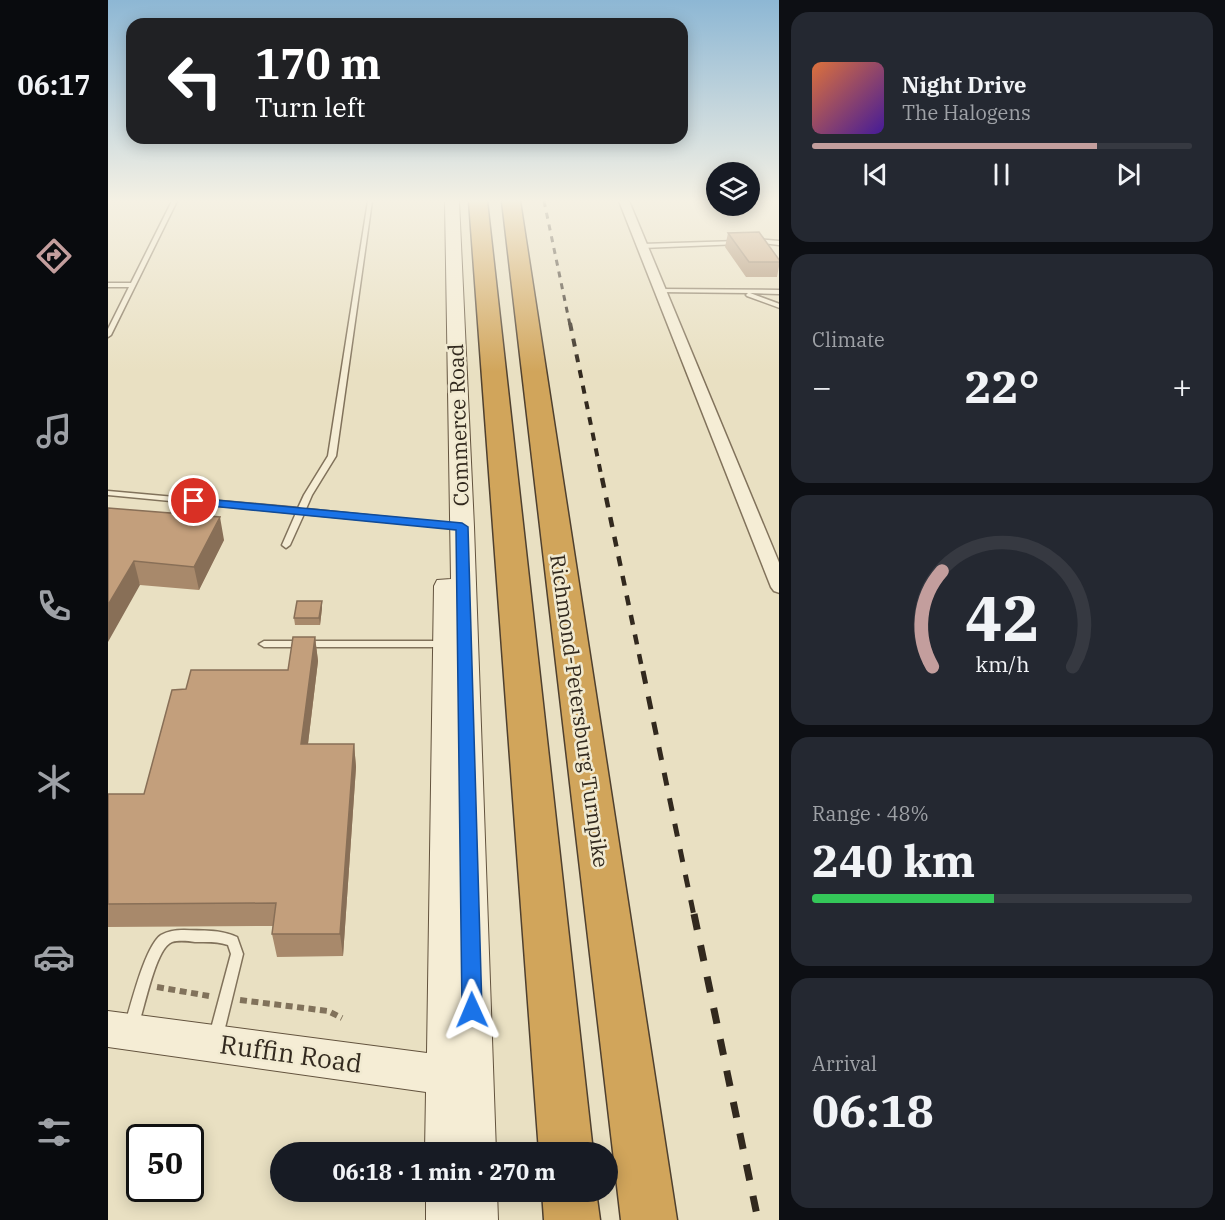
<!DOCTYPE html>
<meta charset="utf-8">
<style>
body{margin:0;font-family:"IBM Plex Serif",serif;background:#242831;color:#f1f3f6;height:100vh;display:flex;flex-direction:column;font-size:22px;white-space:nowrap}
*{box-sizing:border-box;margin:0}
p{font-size:20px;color:#9ea1a6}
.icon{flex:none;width:33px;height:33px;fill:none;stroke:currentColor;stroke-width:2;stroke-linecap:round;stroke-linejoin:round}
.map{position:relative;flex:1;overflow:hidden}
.drawer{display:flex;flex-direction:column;gap:12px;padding:12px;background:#0d0f14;width:446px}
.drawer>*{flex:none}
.top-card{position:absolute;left:18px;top:18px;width:562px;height:126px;border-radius:18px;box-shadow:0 3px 15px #0003;background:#202124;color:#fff;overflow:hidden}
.buttons{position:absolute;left:598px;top:162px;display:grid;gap:12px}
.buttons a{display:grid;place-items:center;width:54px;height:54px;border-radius:50%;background:#171b24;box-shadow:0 3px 15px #0003;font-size:30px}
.speed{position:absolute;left:18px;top:1124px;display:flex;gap:12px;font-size:30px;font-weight:700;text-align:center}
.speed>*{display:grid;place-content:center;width:78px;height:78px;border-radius:50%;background:#171b24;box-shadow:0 3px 15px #0003;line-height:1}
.speed .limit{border:3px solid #111;border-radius:9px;background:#fff;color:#111}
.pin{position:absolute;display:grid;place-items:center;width:51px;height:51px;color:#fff;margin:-26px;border:3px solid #fff;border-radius:50%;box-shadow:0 2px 6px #0007}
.me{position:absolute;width:66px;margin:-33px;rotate:359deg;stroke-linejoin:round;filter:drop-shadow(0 0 4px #0008)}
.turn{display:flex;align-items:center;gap:21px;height:126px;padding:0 30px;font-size:27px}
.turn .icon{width:78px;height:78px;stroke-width:2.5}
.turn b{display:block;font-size:42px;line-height:51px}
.big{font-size:45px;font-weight:800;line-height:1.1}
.drawer .widget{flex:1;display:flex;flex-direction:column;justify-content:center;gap:9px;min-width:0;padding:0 21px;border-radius:18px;background:#242831}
.drawer .dial{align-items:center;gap:0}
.dial svg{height:156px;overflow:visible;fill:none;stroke:#363941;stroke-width:7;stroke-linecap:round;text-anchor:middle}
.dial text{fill:#f1f3f6;stroke:none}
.song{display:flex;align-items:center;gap:18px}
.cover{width:72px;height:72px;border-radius:9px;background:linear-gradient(135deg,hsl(20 70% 55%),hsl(260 70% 35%))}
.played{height:6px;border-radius:3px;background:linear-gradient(90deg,#c39e9d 75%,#363941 75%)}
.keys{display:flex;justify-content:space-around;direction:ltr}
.heat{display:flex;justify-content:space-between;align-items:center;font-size:33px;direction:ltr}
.charge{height:9px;border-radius:4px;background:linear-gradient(90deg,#34c759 48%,#363941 0)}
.trip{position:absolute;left:162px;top:1142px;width:348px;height:60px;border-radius:30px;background:#171b24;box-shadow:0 3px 15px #0003;font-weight:800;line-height:60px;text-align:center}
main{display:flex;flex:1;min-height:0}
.menu{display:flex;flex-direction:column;width:108px;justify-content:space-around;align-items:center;background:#090b0e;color:#9ea1a6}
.menu .icon{width:42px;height:42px}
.menu .current{color:#c39e9d}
.menu b{font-size:27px;color:#f1f3f6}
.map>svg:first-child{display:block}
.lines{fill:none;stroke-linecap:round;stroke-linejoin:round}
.lane-casing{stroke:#81725b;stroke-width:3}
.street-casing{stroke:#81725b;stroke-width:3}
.secondary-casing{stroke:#63533e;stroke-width:2}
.highway-casing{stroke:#4f402f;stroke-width:3}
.path{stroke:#81725b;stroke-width:6;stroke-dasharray:7 4.5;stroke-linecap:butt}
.lane{fill:#f5edd5;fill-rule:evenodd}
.street{fill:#f5edd5;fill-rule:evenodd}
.secondary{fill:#f5edd5;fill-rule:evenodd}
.highway{fill:#d1a55b;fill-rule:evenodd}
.rail-far4{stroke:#32291e;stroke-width:3;stroke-dasharray:6 6;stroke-linecap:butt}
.rail-far3{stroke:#32291e;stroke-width:4;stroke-dasharray:8 8;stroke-linecap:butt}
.rail-far2{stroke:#32291e;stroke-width:4.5;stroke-dasharray:10 10;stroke-linecap:butt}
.rail-far1{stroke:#32291e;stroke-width:5;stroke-dasharray:13 13;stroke-linecap:butt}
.rail{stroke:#32291e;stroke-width:7;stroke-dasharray:16 16;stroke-linecap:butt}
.wall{fill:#a8896b}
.shaded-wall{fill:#886f57}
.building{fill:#c39f7c;stroke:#886f57;stroke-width:1.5}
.route{fill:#1a73e8;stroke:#114b97;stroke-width:1.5}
.labels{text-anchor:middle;stroke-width:5;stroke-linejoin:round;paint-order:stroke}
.street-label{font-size:21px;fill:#32291e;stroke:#f1ead1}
.near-street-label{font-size:26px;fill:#32291e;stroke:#f1ead1}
</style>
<main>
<nav class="menu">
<b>06:17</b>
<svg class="icon current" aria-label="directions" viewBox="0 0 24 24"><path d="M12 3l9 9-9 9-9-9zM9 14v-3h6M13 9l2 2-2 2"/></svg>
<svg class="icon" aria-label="music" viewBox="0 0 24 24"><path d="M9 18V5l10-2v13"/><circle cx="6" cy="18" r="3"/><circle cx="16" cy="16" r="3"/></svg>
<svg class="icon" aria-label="phone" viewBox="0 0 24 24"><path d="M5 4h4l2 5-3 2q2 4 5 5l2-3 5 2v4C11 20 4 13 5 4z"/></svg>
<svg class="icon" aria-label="climate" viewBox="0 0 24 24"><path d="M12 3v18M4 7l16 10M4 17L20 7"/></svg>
<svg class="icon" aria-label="car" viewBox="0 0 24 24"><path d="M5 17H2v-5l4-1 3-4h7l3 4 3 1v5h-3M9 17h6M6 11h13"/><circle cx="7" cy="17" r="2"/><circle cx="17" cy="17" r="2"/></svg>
<svg class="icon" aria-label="filters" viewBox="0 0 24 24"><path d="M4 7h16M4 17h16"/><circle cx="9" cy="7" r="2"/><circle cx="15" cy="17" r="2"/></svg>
</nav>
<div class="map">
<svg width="672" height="1220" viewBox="0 0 672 1220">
<rect width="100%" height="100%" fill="#e9e0c2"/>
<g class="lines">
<g class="lane-casing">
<path id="lane" d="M64,201H69L3,335L0,337V329L21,287H0V283H23Z
M260,201H264L228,456L204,495L198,509L354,525L358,527L357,529L196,514L182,545L178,548L174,545L188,513L0,495V491L190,508L196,495L220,456Z
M647,239L672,241V245L645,242L644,241Z
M630,241L633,243L632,244L534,248L531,246L534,244Z
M552,289L672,290V294L642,293L672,304V308L639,296L638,295L640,293L550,292L549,291Z
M156,641H335L340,644L335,647H156L151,644Z
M76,930C95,931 112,929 129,937L135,954L115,1036L113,1041L108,1043L103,1041L101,1036L123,954L120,945C109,941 98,942 87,942C80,941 71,940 64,942C47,948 36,1012 29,1029L24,1030L19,1029L17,1024C23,1005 37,946 53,935C60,931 68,930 76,930Z"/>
</g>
<g class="street-casing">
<path id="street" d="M511,201H521L672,565V593L666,591L663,587Z"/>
</g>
<g class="secondary-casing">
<path id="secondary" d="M337,201H351L366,527L388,1152H317L318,1092L0,1047V1011L319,1053L326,586L329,580L343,579Z
M318,1191H389L390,1220H318Z"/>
</g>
<g class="highway-casing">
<path id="highway" d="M361,201H379L485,1152H431Z
M394,201H412L569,1220H513Z
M434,1191H488L492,1220H436Z"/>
</g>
<path class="path" d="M49,987L101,996
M132,1000L220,1011L234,1018"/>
<use href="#lane" class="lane"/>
<use href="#street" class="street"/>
<use href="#secondary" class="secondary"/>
<use href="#highway" class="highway"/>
<path class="rail-far4" d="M436,201L462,325"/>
<path class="rail-far3" d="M462,323L494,479"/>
<path class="rail-far2" d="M494,478L535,673"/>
<path class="rail-far1" d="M535,671L586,916"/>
<path class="rail" d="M586,914L650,1220"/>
</g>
<path class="wall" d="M620,233L672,261L669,277H638L617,247Z
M0,508L116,540L91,590L32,585Z
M214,608L212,625H187L186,618Z
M207,637L210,661L200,744H246L248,767L235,956L169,957L164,934L165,926L0,927V794H36L78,689L180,670Z"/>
<path class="shaded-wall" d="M112,517L116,540L91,590L86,567Z
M26,561L32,585L0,642V605Z
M214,601V608L212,625L211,618Z
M207,637L210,661L197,768L193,744Z
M246,744L248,767L235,956L232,934Z"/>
<path class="building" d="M651,232L672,261V262H641L620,233Z
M0,508L112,517L86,567L26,561L0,605Z
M189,601H214L211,618H186Z
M185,637H207L193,744H246L232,934H164L168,903L0,904V794H36L64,690L78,689L83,670H180Z"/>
<linearGradient id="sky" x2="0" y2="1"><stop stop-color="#8db7d4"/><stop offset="0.54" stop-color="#f5f1e4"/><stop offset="1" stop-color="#f5f1e4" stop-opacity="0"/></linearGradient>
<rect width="672" height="372" fill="url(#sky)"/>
<path class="route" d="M86,498L354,523L360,527L374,1010L371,1017L364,1020L357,1017L354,1010L348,530L82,504L80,501Z"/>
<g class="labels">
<g class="street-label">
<text transform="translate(351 425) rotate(-92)" y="7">Commerce Road</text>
<text transform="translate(471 711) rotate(82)" y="7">Richmond-Petersburg Turnpike</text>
</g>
<g class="near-street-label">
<text transform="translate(183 1054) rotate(8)" y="9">Ruffin Road</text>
</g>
</g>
</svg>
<div class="buttons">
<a><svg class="icon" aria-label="layers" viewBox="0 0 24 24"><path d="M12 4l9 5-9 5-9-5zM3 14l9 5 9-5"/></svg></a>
</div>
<div class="speed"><div class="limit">50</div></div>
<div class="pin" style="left:86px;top:501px;background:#d93025"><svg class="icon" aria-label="arrive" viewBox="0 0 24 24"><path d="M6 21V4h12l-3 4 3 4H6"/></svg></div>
<svg class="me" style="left:364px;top:1010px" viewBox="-20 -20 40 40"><path d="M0-17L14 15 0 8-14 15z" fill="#1a73e8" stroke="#fff" stroke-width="4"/></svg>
<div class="trip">06:18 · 1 min · 270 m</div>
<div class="top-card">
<div class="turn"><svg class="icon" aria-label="left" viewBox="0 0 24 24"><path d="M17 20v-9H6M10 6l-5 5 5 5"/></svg><div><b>170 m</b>Turn left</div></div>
</div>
</div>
<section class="drawer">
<div class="widget">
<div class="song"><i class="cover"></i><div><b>Night Drive</b><p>The Halogens</p></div></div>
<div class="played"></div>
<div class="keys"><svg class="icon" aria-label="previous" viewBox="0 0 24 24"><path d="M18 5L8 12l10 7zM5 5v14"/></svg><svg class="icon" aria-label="pause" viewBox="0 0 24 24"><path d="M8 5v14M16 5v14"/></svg><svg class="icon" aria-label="next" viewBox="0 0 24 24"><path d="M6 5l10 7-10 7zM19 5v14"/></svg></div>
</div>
<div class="widget"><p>Climate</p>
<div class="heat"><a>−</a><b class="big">22°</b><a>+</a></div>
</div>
<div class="widget dial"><svg viewBox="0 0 100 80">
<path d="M14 69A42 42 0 1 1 86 69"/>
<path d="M14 69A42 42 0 0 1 19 20" stroke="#c39e9d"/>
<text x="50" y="56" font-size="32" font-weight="700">42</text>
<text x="50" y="72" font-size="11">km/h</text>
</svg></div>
<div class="widget"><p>Range · 48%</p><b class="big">240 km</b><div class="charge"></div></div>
<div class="widget"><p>Arrival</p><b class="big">06:18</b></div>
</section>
</main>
